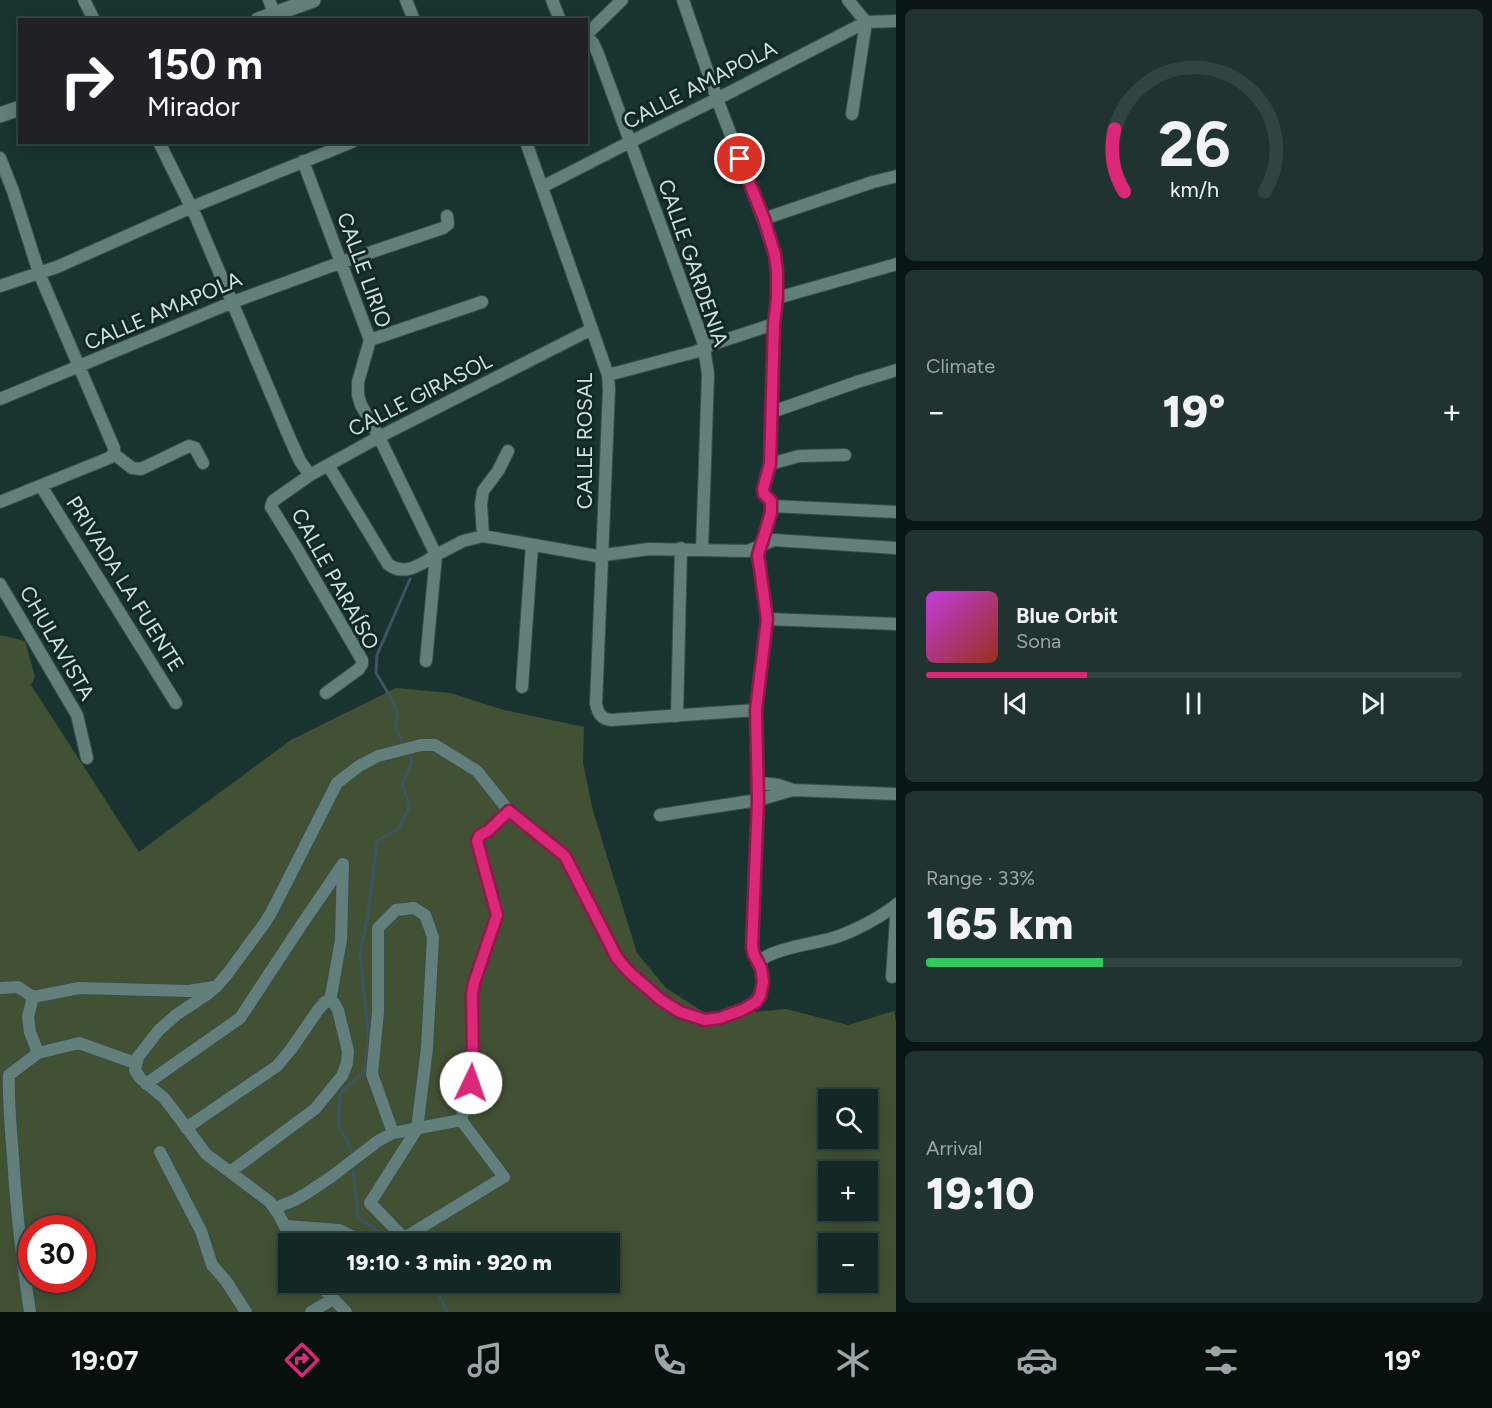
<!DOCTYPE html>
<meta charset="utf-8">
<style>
body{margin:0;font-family:Figtree,sans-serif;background:#203331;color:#f1f3f6;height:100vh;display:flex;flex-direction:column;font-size:22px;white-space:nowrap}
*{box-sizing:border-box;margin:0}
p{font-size:20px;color:#9da5a6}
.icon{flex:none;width:33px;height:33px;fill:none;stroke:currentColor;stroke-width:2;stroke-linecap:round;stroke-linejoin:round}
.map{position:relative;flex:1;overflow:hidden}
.panel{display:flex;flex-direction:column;gap:9px;padding:9px;background:#0a1514;width:596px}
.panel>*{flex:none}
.top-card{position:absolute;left:18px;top:18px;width:570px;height:126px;border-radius:0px;box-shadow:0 3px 15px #0003,0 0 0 2px #324441;background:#202124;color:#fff;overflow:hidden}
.fabs{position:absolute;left:818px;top:1089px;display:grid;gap:12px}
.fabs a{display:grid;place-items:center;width:60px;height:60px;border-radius:0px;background:#132724;box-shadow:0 3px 15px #0003,0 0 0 2px #324441;font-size:30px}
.speed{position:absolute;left:18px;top:1215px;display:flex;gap:12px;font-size:30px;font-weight:700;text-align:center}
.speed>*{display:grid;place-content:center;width:78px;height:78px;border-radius:50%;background:#132724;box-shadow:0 3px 15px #0003,0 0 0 2px #324441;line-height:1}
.speed .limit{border:9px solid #d22;background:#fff;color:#111}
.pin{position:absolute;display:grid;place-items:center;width:51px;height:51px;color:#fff;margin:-26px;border:3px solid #fff;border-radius:50%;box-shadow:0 2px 6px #0007}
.me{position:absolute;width:66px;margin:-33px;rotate:3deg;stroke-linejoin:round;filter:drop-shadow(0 0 4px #0008)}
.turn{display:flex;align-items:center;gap:21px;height:126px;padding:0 30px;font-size:27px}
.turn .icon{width:78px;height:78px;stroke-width:2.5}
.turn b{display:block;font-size:42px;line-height:51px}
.big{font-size:45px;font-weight:800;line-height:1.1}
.panel .tile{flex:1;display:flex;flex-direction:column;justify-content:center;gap:9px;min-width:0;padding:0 21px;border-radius:9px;background:#203331}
.panel .dial{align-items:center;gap:0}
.dial svg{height:156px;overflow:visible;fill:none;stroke:#324441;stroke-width:7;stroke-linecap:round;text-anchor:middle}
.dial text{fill:#f1f3f6;stroke:none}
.song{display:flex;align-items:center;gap:18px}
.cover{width:72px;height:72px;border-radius:9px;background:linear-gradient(135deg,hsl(290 70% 55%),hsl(10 70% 35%))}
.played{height:6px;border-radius:3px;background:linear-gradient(90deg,#db2777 30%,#324441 30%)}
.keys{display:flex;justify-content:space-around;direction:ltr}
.heat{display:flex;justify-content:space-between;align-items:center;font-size:33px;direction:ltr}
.charge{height:9px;border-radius:4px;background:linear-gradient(90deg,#34c759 33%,#324441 0)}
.trip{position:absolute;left:278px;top:1233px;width:342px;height:60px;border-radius:0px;background:#132724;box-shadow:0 3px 15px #0003,0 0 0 2px #324441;font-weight:800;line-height:60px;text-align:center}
.menu{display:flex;height:96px;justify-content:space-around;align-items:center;background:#08100e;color:#9da5a6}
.menu .icon{width:42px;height:42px}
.menu .on{color:#db2777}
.menu b{font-size:27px;color:#f1f3f6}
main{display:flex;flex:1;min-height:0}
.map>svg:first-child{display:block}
.green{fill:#425133;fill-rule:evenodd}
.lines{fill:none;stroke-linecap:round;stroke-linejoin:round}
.stream{stroke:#3f5461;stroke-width:3}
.minor-casing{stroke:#384e4b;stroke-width:14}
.tertiary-casing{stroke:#384e4b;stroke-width:17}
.minor{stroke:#637f7b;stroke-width:12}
.tertiary{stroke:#637f7b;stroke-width:15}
.route-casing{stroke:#8e194d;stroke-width:15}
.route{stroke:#db2777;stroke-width:10}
.labels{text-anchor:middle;stroke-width:6;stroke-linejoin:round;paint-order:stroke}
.street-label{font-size:21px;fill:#d2e1de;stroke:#0f2a26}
</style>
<main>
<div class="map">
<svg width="897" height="1312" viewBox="0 0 897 1312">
<rect width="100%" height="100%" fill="#193430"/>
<path class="green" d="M0,635L25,641L35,677L31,685L139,852L291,740L396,688L450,693L504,710L584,727L583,763L593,811L637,953L666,988L710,1016L786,1009L848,1025L894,1011L897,1026L896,1312H0ZM828,1100H867V1138H828ZM828,1172H867V1210H828ZM32,1228H82V1280H32ZM288,1244H609V1282H288ZM828,1244H867V1282H828Z"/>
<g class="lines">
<path class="stream" d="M402,740L396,728L397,712L393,701L376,673L377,655L410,579
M351,1151L350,1146L339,1127L340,1094L365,1070L369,1040L360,954L368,914L377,841L399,828L410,806L402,784L412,761L410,757
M353,1171L358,1218L388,1237
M433,1282L447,1312"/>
<g class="minor-casing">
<path id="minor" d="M84,0L94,20
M269,0L277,20
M406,0L414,20
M552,0L560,20
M848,0L866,22L852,114
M586,35L622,0
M586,36L593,43L598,54L703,341L708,374L702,550
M159,142L196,217L290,439L300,461L310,475
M526,142L608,375L609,389L596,704C598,713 601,719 611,720L756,710
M0,158L13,191L39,273L114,448V454
M303,161L370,340L358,382V395L361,405L379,437L436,555C422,564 404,577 388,564L328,465
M542,187L630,142L717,99L866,22L897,21
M763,219L873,182L897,176
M0,286L57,267L192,207L352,142
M777,298L897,264
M370,340L482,302
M608,375L695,352L713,344L774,324
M0,399L233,302L342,262L443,228L448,224L447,216
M772,412L857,382L897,370
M114,454L132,468L141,469L189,446L195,448L203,463
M770,464L799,456L845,455
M41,486L176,703
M0,502L109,458L114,454
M772,506L897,512
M483,536L481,504L483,491L498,471L508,451
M0,584L77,715L87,758
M767,619L897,624
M426,661L436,555L463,541L483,536L597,556L649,549L748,551L774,540L897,548
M522,687L532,545
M326,693L359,669L362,664V660L297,549L273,510L271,507L273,501L310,475L379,437L592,329
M677,716L681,548
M757,782L778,785L793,790L897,794
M660,815L758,800L793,790
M758,962C774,948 812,944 833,938C853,932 879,918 896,905
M892,977L897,904
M0,988L18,987L33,997L79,988L188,991L214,987
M33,997L28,1017L30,1032L38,1053
M330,1001L341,940L343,864
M146,1084L240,1018L300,927L343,864
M461,1120L471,1083L473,1071V994L474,983L497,915V909L477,841L480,835L488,831L509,811
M186,1128L277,1066L292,1048L318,1010L325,1002L330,1001
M393,1133L372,1074L378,1012V928L396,910L414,908L425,915L433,937L427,1048L417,1129L370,1203L404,1238
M160,1152L201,1231L212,1265L226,1281L246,1312
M230,1172L315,1109L342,1076L347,1063L348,1051L338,1010L334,1003L330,1001
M275,1208L295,1200L307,1193L331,1177L378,1141L393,1133L461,1120
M285,1226L339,1230L368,1244
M294,1244L279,1215L270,1202L206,1154L174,1111L164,1098L140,1078L135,1070L138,1057L159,1030L176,1015L206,995L216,987L228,973L264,924L271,913L337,783L359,766L378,756L421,745H435L477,771L509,811L565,856L617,958L642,984L671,1007L699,1019L712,1020L720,1018L750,1006L760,996L762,989L763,976L752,947L758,800L756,710L767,619L758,555L771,513V501L764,494L763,490L770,464L774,324L777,298V272L775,255L763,219L717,99L683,0
M394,1244L504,1177L461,1120
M317,1282L346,1312
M30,1312C22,1261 16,1209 13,1157C11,1130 8,1102 9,1075L38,1053L79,1043L135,1063
M311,1312L333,1299"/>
</g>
<g class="tertiary-casing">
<path id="tertiary" d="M258,20L313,0
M0,115L20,108"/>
</g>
<use href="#minor" class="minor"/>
<use href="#tertiary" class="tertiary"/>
</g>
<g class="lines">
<g class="route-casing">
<path id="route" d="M471,1083L473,1062L472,994L474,983L497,915L477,841L480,835L488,831L509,811L565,856L617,958L629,972L661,1000L680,1012L705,1020L720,1018L742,1010L756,1002L760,996L763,982L761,968L754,955L752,947L758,800L756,710L767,619L758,555L771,513V501L764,494L763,489L770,464L774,324L777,298V272L775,255L764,219L740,159"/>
</g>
<use href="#route" class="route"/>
</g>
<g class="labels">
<g class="street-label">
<text transform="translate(700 85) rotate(-27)" y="7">CALLE AMAPOLA</text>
<text transform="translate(693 263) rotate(71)" y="7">CALLE GARDENIA</text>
<text transform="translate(364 270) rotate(70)" y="7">CALLE LIRIO</text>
<text transform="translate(163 311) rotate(-23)" y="7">CALLE AMAPOLA</text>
<text transform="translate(420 395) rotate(-27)" y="7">CALLE GIRASOL</text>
<text transform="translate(585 441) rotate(-90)" y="7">CALLE ROSAL</text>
<text transform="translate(335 579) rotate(61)" y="7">CALLE PARAÍSO</text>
<text transform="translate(125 584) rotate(58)" y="7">PRIVADA LA FUENTE</text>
<text transform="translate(57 643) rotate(60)" y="7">CHULAVISTA</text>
</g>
</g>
</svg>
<div class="fabs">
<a><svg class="icon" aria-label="search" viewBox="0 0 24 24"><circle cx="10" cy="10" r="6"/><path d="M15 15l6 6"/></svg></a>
<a>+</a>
<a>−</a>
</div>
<div class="speed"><div class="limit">30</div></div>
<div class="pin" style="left:740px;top:159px;background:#d93025"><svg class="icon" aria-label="arrive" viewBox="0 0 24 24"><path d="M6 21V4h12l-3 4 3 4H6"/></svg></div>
<svg class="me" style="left:471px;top:1083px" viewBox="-20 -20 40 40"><circle r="19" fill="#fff"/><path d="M0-13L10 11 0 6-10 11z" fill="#db2777"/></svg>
<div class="trip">19:10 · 3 min · 920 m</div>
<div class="top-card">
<div class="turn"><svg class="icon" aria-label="right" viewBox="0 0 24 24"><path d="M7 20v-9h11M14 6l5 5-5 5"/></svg><div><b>150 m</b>Mirador</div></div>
</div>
</div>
<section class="panel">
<div class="tile dial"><svg viewBox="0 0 100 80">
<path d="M14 69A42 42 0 1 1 86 69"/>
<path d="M14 69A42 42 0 0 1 9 37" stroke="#db2777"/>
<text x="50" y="56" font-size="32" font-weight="700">26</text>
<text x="50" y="72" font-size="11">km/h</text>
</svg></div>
<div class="tile"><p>Climate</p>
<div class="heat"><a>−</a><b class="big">19°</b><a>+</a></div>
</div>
<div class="tile">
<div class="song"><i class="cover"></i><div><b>Blue Orbit</b><p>Sona</p></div></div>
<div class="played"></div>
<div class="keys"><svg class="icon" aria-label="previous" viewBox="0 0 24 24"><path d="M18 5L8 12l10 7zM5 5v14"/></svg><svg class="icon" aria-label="pause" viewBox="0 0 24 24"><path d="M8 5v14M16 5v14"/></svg><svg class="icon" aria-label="next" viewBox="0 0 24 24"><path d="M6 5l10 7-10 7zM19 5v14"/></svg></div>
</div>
<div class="tile"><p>Range · 33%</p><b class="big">165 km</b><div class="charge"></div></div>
<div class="tile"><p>Arrival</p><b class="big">19:10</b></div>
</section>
</main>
<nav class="menu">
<b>19:07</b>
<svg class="icon on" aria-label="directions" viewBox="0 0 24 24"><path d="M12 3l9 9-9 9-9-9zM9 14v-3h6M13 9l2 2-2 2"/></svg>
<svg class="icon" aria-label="music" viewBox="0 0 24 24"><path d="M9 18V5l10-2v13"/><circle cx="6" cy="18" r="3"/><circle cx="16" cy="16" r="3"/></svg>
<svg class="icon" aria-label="phone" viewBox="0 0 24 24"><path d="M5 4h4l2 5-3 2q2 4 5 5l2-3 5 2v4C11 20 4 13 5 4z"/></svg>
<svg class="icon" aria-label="climate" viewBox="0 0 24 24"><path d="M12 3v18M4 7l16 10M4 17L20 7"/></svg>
<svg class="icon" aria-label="car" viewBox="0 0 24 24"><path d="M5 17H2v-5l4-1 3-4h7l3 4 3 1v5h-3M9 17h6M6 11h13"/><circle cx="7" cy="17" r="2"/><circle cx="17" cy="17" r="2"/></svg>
<svg class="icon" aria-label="filters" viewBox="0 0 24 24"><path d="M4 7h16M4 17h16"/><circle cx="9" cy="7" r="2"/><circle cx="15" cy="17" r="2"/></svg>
<b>19°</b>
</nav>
